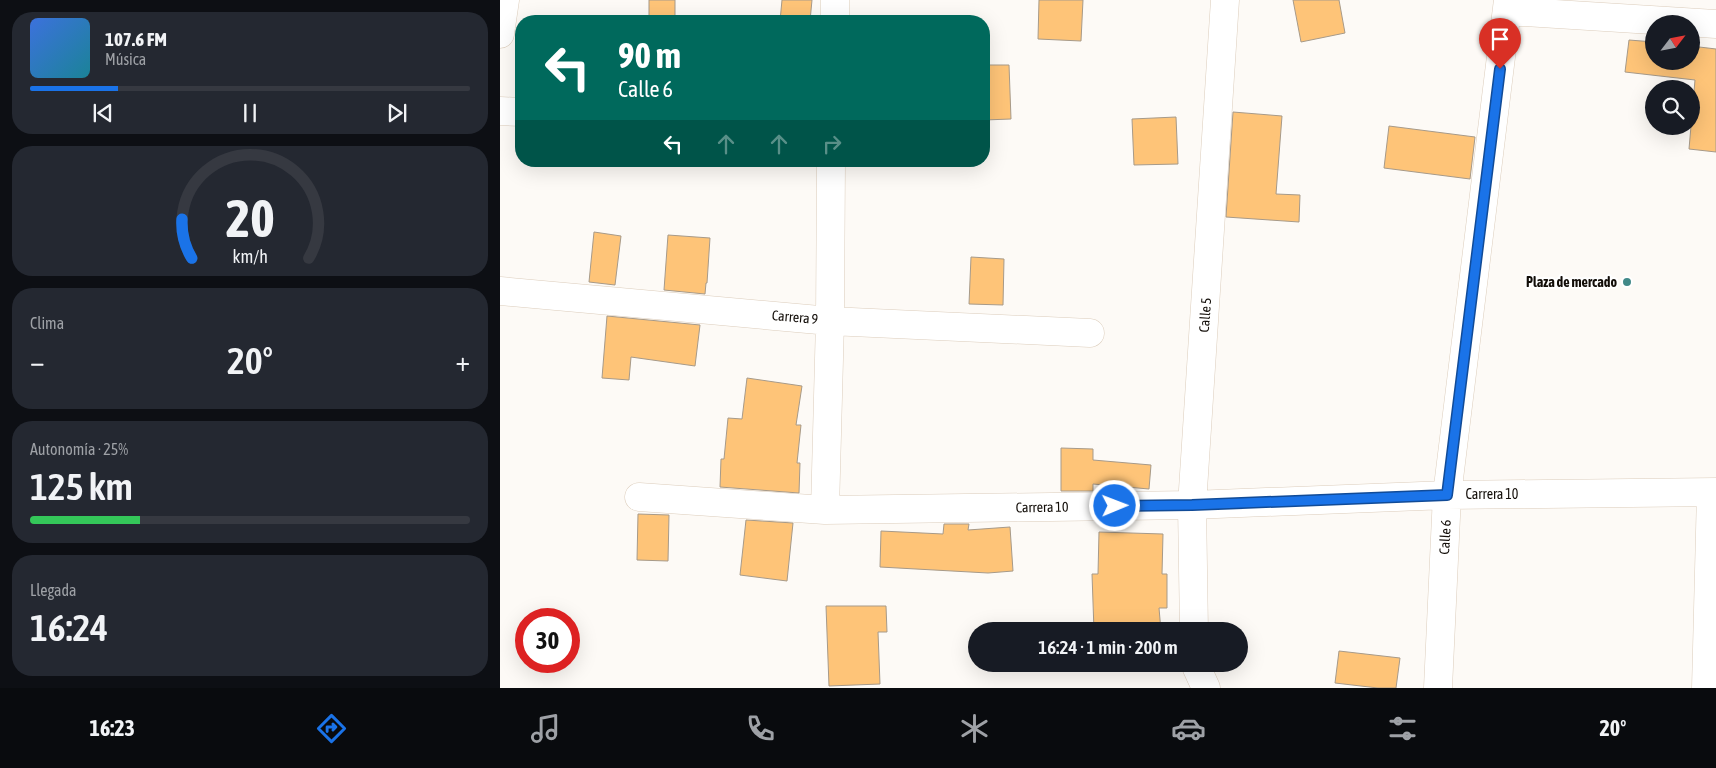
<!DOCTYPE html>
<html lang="es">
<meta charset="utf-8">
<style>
body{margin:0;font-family:"Asap Condensed",sans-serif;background:#242831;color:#f1f3f6;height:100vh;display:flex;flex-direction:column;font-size:19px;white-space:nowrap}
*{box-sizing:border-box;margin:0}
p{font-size:16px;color:#9ea1a6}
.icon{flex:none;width:28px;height:28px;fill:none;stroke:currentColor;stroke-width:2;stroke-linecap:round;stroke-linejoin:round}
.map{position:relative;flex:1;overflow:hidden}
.side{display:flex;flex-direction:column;gap:12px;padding:12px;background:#0d0f14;width:500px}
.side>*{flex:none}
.banner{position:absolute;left:15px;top:15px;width:475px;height:152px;border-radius:20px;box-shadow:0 5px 20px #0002;background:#00695c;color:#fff;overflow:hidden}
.needle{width:32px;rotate:58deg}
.controls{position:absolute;left:1145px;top:15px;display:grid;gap:10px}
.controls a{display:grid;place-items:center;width:55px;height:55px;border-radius:50%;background:#171b24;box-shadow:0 5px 20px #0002;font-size:25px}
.speed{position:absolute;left:15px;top:608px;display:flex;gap:10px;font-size:25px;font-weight:700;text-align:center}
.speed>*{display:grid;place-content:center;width:65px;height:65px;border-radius:50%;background:#171b24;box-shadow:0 5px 20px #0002;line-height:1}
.speed .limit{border:8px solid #d22;background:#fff;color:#111}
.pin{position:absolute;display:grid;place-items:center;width:42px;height:42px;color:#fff;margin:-51px -21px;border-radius:50% 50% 50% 0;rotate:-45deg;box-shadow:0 0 5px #0007}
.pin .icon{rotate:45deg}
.me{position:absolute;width:55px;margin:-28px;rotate:89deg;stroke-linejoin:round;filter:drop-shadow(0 0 4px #0008)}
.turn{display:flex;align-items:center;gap:18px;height:105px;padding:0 20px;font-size:22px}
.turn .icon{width:65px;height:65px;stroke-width:2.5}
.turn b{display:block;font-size:35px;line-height:42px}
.lanes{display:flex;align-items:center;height:48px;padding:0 20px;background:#0003;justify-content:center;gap:25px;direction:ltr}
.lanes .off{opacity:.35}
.big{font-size:38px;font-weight:600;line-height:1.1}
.side .widget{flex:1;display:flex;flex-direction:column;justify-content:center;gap:8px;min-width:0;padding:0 18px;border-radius:20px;background:#242831}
.side .dial{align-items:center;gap:0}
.dial svg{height:130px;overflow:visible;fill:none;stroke:#363941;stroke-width:7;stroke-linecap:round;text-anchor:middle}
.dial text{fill:#f1f3f6;stroke:none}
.song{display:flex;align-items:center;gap:15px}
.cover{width:60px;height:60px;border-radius:8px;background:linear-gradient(135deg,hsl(220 70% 55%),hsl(190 70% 35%))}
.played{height:5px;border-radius:2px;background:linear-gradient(90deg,#1a73e8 20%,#363941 20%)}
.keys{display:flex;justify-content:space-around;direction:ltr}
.heat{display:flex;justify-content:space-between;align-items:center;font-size:28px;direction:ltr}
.charge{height:8px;border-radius:4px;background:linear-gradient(90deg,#34c759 25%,#363941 0)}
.trip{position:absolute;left:468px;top:622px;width:280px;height:50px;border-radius:25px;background:#171b24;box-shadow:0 5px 20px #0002;font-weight:600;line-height:50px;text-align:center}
.menu{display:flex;height:80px;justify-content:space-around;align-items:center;background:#090b0e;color:#9ea1a6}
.menu .icon{width:35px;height:35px}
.menu .active{color:#1a73e8}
.menu b{font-size:22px;color:#f1f3f6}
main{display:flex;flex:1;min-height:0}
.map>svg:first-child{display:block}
.building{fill:#fec478;stroke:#a79a89}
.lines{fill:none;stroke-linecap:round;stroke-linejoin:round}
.minor-casing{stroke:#dccdbc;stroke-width:29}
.minor{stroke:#fff;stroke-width:28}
.route-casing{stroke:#114b97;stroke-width:12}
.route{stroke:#1a73e8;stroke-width:9}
.poi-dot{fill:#418988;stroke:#fff;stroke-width:2}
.labels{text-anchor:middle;stroke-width:4;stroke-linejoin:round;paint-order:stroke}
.poi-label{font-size:14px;font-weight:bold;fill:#120d08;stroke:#fff;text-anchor:end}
.street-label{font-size:14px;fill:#120d08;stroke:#fff}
</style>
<main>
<section class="side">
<div class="widget">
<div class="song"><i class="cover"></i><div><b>107.6 FM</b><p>Música</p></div></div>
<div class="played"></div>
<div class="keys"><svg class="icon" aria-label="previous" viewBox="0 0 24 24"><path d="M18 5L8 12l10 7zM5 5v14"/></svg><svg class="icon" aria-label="pause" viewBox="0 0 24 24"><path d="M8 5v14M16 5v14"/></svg><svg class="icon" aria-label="next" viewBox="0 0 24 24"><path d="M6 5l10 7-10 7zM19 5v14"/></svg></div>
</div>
<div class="widget dial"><svg viewBox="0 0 100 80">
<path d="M14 69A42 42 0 1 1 86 69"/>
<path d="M14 69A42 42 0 0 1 8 45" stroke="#1a73e8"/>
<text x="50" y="56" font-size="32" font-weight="700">20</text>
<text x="50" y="72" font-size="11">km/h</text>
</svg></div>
<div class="widget"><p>Clima</p>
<div class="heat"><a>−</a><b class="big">20°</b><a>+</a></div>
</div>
<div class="widget"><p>Autonomía · 25%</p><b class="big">125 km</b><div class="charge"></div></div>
<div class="widget"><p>Llegada</p><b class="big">16:24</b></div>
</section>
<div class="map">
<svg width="1216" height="688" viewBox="0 0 1216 688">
<rect width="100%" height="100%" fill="#fdfaf6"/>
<path class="building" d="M149,0H175V21H149Z
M282,0H312L310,21H280Z
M539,0H583L581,41L538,39Z
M793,0H839L845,33L801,42Z
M1129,40L1154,42V61H1191V46L1216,49V152L1189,149L1195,80L1125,72Z
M484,65H509L511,119L484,120Z
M733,112L782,116L776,194L800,195L799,222L726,217Z
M676,117L678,164L634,165L632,119Z
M889,126L975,137L970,179L884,168Z
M94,232L121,236L115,285L89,282Z
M168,235L210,238L207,283H206L205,294L164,290Z
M471,257L504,259L503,305L469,304Z
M107,316L200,325L195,366L131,357L129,380L102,378Z
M247,378L302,386L296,425H301L297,463H300L299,493L220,487L221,459H224L228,418L242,419Z
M561,448L593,449V460L651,465L649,489L593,484V491H561Z
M138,514L169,515L168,561L137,560Z
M246,520L293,523L287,581L240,575Z
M444,524H469L468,530L510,527L513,571L488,573L380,567L381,531L443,534Z
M599,532L663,534L662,574H667V608H659L661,631H594L592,574H598Z
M326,606H386L387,632H378L380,684L329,686Z
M839,651L900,658L896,688H878L835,683Z"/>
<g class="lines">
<g class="minor-casing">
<path id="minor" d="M1007,11L1216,24
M335,21V0
M0,34L5,0
M0,111L21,112
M0,291L330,321L590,333
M139,497L325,510L692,505L947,495L1216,492
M325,510L330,321L331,161
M694,631L692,505L725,0
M695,664L706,688
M938,688L947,495L1008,0
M1206,688L1211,493"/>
</g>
<use href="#minor" class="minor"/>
</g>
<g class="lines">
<g class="route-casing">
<path id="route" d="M615,506L692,505L947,495L1000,69"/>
</g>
<use href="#route" class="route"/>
</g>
<circle class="poi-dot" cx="1127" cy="282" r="5"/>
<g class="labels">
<g class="poi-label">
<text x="1117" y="287">Plaza de mercado</text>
</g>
<g class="street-label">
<text transform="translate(705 315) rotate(-86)" y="5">Calle 5</text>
<text transform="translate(295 317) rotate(5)" y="5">Carrera 9</text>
<text x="992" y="499">Carrera 10</text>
<text transform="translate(542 507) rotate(-1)" y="5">Carrera 10</text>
<text transform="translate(945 537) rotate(-87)" y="5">Calle 6</text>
</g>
</g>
</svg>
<div class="controls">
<a><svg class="needle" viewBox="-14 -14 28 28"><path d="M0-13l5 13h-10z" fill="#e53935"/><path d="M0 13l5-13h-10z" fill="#9ea1a6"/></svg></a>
<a><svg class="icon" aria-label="search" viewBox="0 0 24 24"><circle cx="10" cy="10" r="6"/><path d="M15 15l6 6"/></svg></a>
</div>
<div class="speed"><div class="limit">30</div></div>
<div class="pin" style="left:1000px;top:69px;background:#d93025"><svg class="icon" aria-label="arrive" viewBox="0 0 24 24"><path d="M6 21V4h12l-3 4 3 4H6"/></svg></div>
<svg class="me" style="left:615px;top:506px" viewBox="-20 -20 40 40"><circle r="17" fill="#1a73e8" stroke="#fff" stroke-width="3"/><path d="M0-11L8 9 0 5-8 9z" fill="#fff"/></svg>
<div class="trip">16:24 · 1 min · 200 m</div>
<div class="banner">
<div class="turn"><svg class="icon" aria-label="left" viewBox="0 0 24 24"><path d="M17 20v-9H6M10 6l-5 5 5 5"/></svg><div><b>90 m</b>Calle 6</div></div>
<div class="lanes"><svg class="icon" aria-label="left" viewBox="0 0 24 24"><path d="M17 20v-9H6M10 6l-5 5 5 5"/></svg><svg class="icon off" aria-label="ahead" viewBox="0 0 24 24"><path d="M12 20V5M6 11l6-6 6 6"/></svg><svg class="icon off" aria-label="ahead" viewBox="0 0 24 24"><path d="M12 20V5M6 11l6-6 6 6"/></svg><svg class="icon off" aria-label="right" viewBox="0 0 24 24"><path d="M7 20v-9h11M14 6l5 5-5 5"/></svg></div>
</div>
</div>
</main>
<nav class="menu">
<b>16:23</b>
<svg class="icon active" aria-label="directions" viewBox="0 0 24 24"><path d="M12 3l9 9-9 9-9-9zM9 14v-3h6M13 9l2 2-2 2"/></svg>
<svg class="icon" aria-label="music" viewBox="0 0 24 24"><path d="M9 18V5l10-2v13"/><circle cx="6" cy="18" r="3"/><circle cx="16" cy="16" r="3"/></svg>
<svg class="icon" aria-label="phone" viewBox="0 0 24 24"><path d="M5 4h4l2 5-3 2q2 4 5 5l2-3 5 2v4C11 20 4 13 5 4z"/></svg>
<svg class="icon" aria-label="climate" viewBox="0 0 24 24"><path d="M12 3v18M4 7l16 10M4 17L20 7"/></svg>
<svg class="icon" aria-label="car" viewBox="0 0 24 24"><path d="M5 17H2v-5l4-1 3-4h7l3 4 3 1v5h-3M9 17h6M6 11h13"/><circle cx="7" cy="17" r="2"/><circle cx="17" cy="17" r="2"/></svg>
<svg class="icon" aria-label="filters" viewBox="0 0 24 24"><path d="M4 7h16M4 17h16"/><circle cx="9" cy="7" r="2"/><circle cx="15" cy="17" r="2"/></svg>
<b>20°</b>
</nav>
